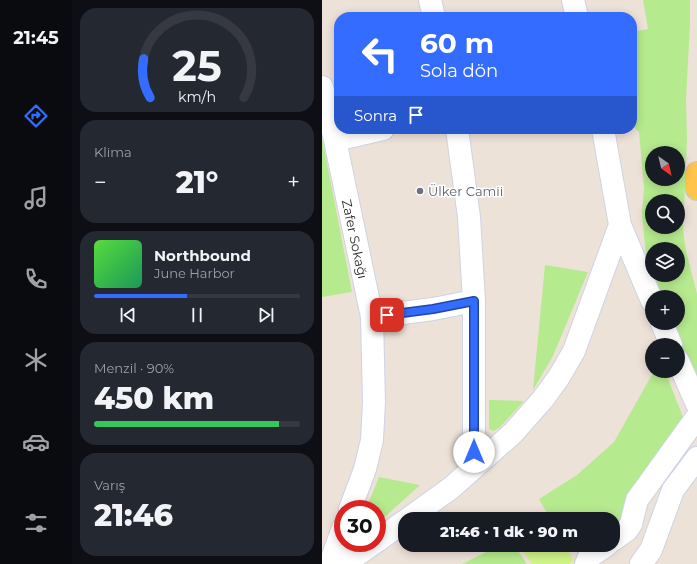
<!DOCTYPE html>
<html lang="tr">
<meta charset="utf-8">
<style>
body{margin:0;font-family:Montserrat,sans-serif;background:#242831;color:#f1f3f6;height:100vh;display:flex;flex-direction:column;font-size:15px;white-space:nowrap}
*{box-sizing:border-box;margin:0}
p{font-size:13px;color:#9ea1a6}
.icon{flex:none;width:22px;height:22px;fill:none;stroke:currentColor;stroke-width:2;stroke-linecap:round;stroke-linejoin:round}
.map{position:relative;flex:1;overflow:hidden}
.side{display:flex;flex-direction:column;gap:8px;padding:8px;background:#0d0f14;width:250px}
.side>*{flex:none}
.hud{position:absolute;left:12px;top:12px;width:303px;height:122px;border-radius:16px;box-shadow:0 2px 10px #0003;background:#336cff;color:#fff;overflow:hidden}
.needle{width:26px;rotate:146deg}
.tools{position:absolute;left:323px;top:146px;display:grid;gap:8px}
.tools a{display:grid;place-items:center;width:40px;height:40px;border-radius:50%;background:#171b24;box-shadow:0 2px 10px #0003;font-size:20px}
.speed{position:absolute;left:12px;top:500px;display:flex;gap:8px;font-size:20px;font-weight:700;text-align:center}
.speed>*{display:grid;place-content:center;width:52px;height:52px;border-radius:50%;background:#171b24;box-shadow:0 2px 10px #0003;line-height:1}
.speed .limit{border:6px solid #d22;background:#fff;color:#111}
.pin{position:absolute;display:grid;place-items:center;width:34px;height:34px;color:#fff;margin:-17px;border-radius:8px;box-shadow:0 2px 6px #0006}
.me{position:absolute;width:44px;margin:-22px;rotate:0deg;stroke-linejoin:round;filter:drop-shadow(0 0 3px #0008)}
.turn{display:flex;align-items:center;gap:14px;height:84px;padding:0 20px;font-size:18px}
.turn .icon{width:52px;height:52px;stroke-width:2.5}
.turn b{display:block;font-size:28px;line-height:34px}
.then{display:flex;align-items:center;height:38px;padding:0 20px;background:#0003;gap:8px;font-size:15px}
.big{font-size:30px;font-weight:800;line-height:1.1}
.side .widget{flex:1;display:flex;flex-direction:column;justify-content:center;gap:6px;min-width:0;padding:0 14px;border-radius:16px;background:#242831}
.side .dial{align-items:center;gap:0}
.dial svg{height:104px;overflow:visible;fill:none;stroke:#363941;stroke-width:7;stroke-linecap:round;text-anchor:middle}
.dial text{fill:#f1f3f6;stroke:none}
.song{display:flex;align-items:center;gap:12px}
.cover{width:48px;height:48px;border-radius:6px;background:linear-gradient(135deg,hsl(110 70% 55%),hsl(150 70% 35%))}
.played{height:4px;border-radius:2px;background:linear-gradient(90deg,#336cff 45%,#363941 45%)}
.keys{display:flex;justify-content:space-around;direction:ltr}
.heat{display:flex;justify-content:space-between;align-items:center;font-size:22px;direction:ltr}
.charge{height:6px;border-radius:3px;background:linear-gradient(90deg,#34c759 90%,#363941 0)}
.trip{position:absolute;left:76px;top:512px;width:222px;height:40px;border-radius:16px;background:#171b24;box-shadow:0 2px 10px #0003;font-weight:800;line-height:40px;text-align:center}
main{display:flex;flex:1;min-height:0}
.dock{display:flex;flex-direction:column;width:72px;justify-content:space-around;align-items:center;background:#090b0e;color:#9ea1a6}
.dock .icon{width:28px;height:28px}
.dock .selected{color:#336cff}
.dock b{font-size:18px;color:#f1f3f6}
.map>svg:first-child{display:block}
.green{fill:#b6ea8e;fill-rule:evenodd}
.pitch{fill:#cff388}
.lines{fill:none;stroke-linecap:round;stroke-linejoin:round}
.minor-casing{stroke:#cdd3e4;stroke-width:24}
.major-casing{stroke:#c7c7c7;stroke-width:24}
.minor{stroke:#fff;stroke-width:22}
.major{stroke:#ffc44b;stroke-width:22}
.route-casing{stroke:#2146a6;stroke-width:10}
.route{stroke:#336cff;stroke-width:7}
.worship-dot{fill:#6b7280;stroke:#fff;stroke-width:1.5}
.labels{text-anchor:middle;stroke-width:3;stroke-linejoin:round;paint-order:stroke}
.worship-label{font-size:13px;fill:#5b616d;stroke:#fff;text-anchor:start}
.street-label{font-size:13px;fill:#282828;stroke:#fff}
</style>
<main>
<nav class="dock">
<b>21:45</b>
<svg class="icon selected" aria-label="directions" viewBox="0 0 24 24"><path d="M12 3l9 9-9 9-9-9zM9 14v-3h6M13 9l2 2-2 2"/></svg>
<svg class="icon" aria-label="music" viewBox="0 0 24 24"><path d="M9 18V5l10-2v13"/><circle cx="6" cy="18" r="3"/><circle cx="16" cy="16" r="3"/></svg>
<svg class="icon" aria-label="phone" viewBox="0 0 24 24"><path d="M5 4h4l2 5-3 2q2 4 5 5l2-3 5 2v4C11 20 4 13 5 4z"/></svg>
<svg class="icon" aria-label="climate" viewBox="0 0 24 24"><path d="M12 3v18M4 7l16 10M4 17L20 7"/></svg>
<svg class="icon" aria-label="car" viewBox="0 0 24 24"><path d="M5 17H2v-5l4-1 3-4h7l3 4 3 1v5h-3M9 17h6M6 11h13"/><circle cx="7" cy="17" r="2"/><circle cx="17" cy="17" r="2"/></svg>
<svg class="icon" aria-label="filters" viewBox="0 0 24 24"><path d="M4 7h16M4 17h16"/><circle cx="9" cy="7" r="2"/><circle cx="15" cy="17" r="2"/></svg>
</nav>
<section class="side">
<div class="widget dial"><svg viewBox="0 0 100 80">
<path d="M14 69A42 42 0 1 1 86 69"/>
<path d="M14 69A42 42 0 0 1 9 39" stroke="#336cff"/>
<text x="50" y="56" font-size="32" font-weight="700">25</text>
<text x="50" y="72" font-size="11">km/h</text>
</svg></div>
<div class="widget"><p>Klima</p>
<div class="heat"><a>−</a><b class="big">21°</b><a>+</a></div>
</div>
<div class="widget">
<div class="song"><i class="cover"></i><div><b>Northbound</b><p>June Harbor</p></div></div>
<div class="played"></div>
<div class="keys"><svg class="icon" aria-label="previous" viewBox="0 0 24 24"><path d="M18 5L8 12l10 7zM5 5v14"/></svg><svg class="icon" aria-label="pause" viewBox="0 0 24 24"><path d="M8 5v14M16 5v14"/></svg><svg class="icon" aria-label="next" viewBox="0 0 24 24"><path d="M6 5l10 7-10 7zM19 5v14"/></svg></div>
</div>
<div class="widget"><p>Menzil · 90%</p><b class="big">450 km</b><div class="charge"></div></div>
<div class="widget"><p>Varış</p><b class="big">21:46</b></div>
</section>
<div class="map">
<svg width="375" height="564" viewBox="0 0 375 564">
<rect width="100%" height="100%" fill="#ede2d8"/>
<path class="green" d="M321,0H368V24L364,99L365,141L361,231L364,251L375,294V382L348,323H356V297H338L327,268L323,245L320,214L322,187L317,132L310,125V32L326,29ZM330,153H356V179H330ZM330,201H356V227H330ZM330,249H356V275H330Z
M0,138L30,292L0,297Z
M223,265L266,272L231,356L211,390Z
M332,371H343L362,420L304,500L299,523L291,529V519H228L217,499L255,475L292,442Z
M167,400L202,401L178,427L172,431L167,429Z
M57,477L98,485L55,524V509H44Z
M178,545H192L205,564H140Z"/>
<path class="pitch" d="M197,545H242L252,560L247,564H210Z"/>
<g class="lines">
<g class="minor-casing">
<path id="minor" d="M108,0L112,17
M251,0L255,17
M0,87L13,140L50,317L52,402L50,440L43,469L28,509
M135,129L147,217L152,301V467
M281,129L298,225L330,301
M13,140L61,129
M50,317L111,309L152,301
M340,323L349,345
M356,361L375,404
M86,519L129,488L191,433L221,399L237,377L252,351L298,225
M291,540L305,530L309,524L315,500L375,417
M55,541L83,521
M8,564L21,528
M22,564L52,543
M264,564L267,557L285,545
M319,564L329,550L351,490L375,458"/>
</g>
<g class="major-casing">
<path id="major" d="M375,173V189"/>
</g>
<use href="#minor" class="minor"/>
<use href="#major" class="major"/>
</g>
<g class="lines">
<g class="route-casing">
<path id="route" d="M65,315L111,309L152,301V452"/>
</g>
<use href="#route" class="route"/>
</g>
<circle class="worship-dot" cx="98" cy="191" r="4"/>
<g class="labels">
<g class="worship-label">
<text x="106" y="196">Ülker Camii</text>
</g>
<g class="street-label">
<text transform="translate(33 239) rotate(78)" y="5">Zafer Sokağı</text>
</g>
</g>
</svg>
<div class="tools">
<a><svg class="needle" viewBox="-14 -14 28 28"><path d="M0-13l5 13h-10z" fill="#e53935"/><path d="M0 13l5-13h-10z" fill="#9ea1a6"/></svg></a>
<a><svg class="icon" aria-label="search" viewBox="0 0 24 24"><circle cx="10" cy="10" r="6"/><path d="M15 15l6 6"/></svg></a>
<a><svg class="icon" aria-label="layers" viewBox="0 0 24 24"><path d="M12 4l9 5-9 5-9-5zM3 14l9 5 9-5"/></svg></a>
<a>+</a>
<a>−</a>
</div>
<div class="speed"><div class="limit">30</div></div>
<div class="pin" style="left:65px;top:315px;background:#d93025"><svg class="icon" aria-label="arrive" viewBox="0 0 24 24"><path d="M6 21V4h12l-3 4 3 4H6"/></svg></div>
<svg class="me" style="left:152px;top:452px" viewBox="-20 -20 40 40"><circle r="19" fill="#fff"/><path d="M0-13L10 11 0 6-10 11z" fill="#336cff"/></svg>
<div class="trip">21:46 · 1 dk · 90 m</div>
<div class="hud">
<div class="turn"><svg class="icon" aria-label="left" viewBox="0 0 24 24"><path d="M17 20v-9H6M10 6l-5 5 5 5"/></svg><div><b>60 m</b>Sola dön</div></div>
<div class="then">Sonra<svg class="icon" aria-label="arrive" viewBox="0 0 24 24"><path d="M6 21V4h12l-3 4 3 4H6"/></svg></div>
</div>
</div>
</main>
